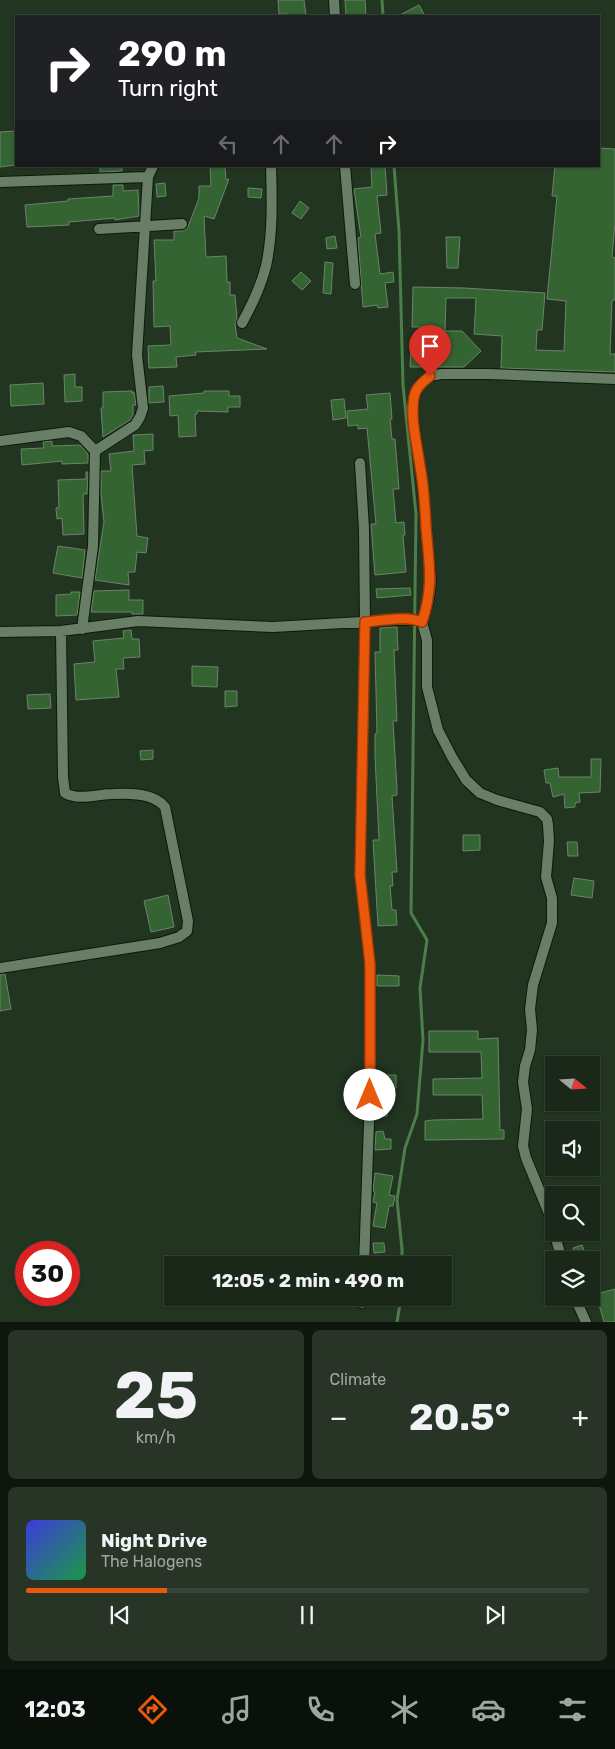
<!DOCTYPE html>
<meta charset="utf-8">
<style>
body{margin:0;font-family:Rubik,sans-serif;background:#273426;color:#f1f3f6;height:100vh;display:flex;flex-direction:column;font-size:19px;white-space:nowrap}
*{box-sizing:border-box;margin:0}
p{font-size:16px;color:#9fa6a2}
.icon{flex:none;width:28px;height:28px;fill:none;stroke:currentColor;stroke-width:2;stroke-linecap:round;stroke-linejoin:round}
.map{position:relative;height:1322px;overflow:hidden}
.drawer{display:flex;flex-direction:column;gap:8px;padding:8px;background:#0e160e;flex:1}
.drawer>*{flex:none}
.hud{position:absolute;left:15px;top:15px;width:585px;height:152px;border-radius:0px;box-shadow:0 1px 4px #0004,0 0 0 1px #384438;background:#202124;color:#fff;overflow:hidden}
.needle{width:32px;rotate:108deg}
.buttons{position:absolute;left:545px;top:1056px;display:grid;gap:10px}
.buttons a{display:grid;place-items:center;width:55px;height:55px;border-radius:0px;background:#1a2819;box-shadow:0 1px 4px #0004,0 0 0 1px #384438;font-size:25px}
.speed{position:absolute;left:15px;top:1241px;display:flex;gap:10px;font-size:25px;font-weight:700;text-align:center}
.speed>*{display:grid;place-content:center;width:65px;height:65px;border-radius:50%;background:#1a2819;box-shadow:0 1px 4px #0004,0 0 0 1px #384438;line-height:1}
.speed .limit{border:8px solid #d22;background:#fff;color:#111}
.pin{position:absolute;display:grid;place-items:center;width:42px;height:42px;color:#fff;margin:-51px -21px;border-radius:50% 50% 50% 0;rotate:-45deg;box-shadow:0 0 5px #0007}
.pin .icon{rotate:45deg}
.me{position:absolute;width:55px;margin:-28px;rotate:0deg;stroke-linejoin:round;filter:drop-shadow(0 0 4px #0008)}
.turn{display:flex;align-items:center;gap:18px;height:105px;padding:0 20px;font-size:22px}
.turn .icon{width:65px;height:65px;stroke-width:2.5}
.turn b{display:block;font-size:35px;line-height:42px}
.lanes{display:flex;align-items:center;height:48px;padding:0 20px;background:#0003;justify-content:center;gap:25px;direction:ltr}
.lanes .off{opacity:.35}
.big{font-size:38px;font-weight:700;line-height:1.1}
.drawer .tile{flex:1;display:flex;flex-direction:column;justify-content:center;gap:8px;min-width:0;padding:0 18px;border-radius:8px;background:#273426}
.drawer .dial{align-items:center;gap:0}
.dial b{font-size:65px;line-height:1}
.song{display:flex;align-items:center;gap:15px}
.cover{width:60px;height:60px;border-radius:8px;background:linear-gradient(135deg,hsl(240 70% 55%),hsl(140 70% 35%))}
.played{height:5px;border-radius:2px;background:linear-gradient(90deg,#ea580c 25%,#384438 25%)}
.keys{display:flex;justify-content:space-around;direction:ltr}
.heat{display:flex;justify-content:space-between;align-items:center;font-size:28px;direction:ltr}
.drawer .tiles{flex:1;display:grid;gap:8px;grid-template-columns:1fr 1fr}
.tile:last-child{grid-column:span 2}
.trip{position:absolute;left:164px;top:1256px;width:288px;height:50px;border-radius:0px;background:#1a2819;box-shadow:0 1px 4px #0004,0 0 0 1px #384438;font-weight:700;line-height:50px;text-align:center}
.dock{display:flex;height:80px;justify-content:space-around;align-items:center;background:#0a100a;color:#9fa6a2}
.dock .icon{width:35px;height:35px}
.dock .current{color:#ea580c}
.dock b{font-size:22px;color:#f1f3f6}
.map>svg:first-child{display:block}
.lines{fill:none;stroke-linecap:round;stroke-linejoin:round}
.stream{stroke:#4c7d4a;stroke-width:3}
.building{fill:#336432;stroke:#6d836b}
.street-casing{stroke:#0a1c0a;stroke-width:12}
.street{stroke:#687e66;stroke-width:10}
.route-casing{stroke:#983908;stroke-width:12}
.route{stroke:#ea580c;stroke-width:9}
</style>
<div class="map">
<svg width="615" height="1322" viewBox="0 0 615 1322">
<rect width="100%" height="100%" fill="#223521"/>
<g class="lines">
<path class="stream" d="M382,0L383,16
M394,166L399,231L403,385L416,514L411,913L427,940L420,988L423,1040L417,1114L405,1148L397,1200L402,1249V1265
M397,1322L401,1298"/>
</g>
<path class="building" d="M278,0H304L306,16H287V14H279Z
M345,0H365L366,16H346Z
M419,5L425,16H398Z
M16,131V165L0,167V132Z
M599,148L615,149V223L612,257L615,258V300H612L610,354H615V372L501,368L502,336L474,334L476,298H446L445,331H462L481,351L464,367H410L411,346H422L423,327H412L413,287L464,288L545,293L542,330H537L536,350L564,351L566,301L547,299L557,196H552L555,166H599Z
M100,166H122V171L100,172Z
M210,166H225L226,180L229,179L214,219L204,216L206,257L226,256L227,282H230V295H235L237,319L235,324L237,338L267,349L195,352L196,355L176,357L177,367L149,368L148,346L171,345L170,326L154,327L153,281H156L154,240H174V231H183L188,227L199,198V186H211Z
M371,166H385L387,195L377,196L381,233L375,234L380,274L393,272L394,282L385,283L388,307L378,308L377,305L363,307L358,238L361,237L354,189L372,187Z
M165,183L166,196L157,197L156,184Z
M113,185H123V191L138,190L139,216L115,220V218L69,222V225L27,227L25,205L68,201V199L113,196Z
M248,188L262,189L261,198L248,197Z
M300,201L309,208L301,219L292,213Z
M335,236L337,248L327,249L326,238Z
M446,237H460L458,268H447Z
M325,262L333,263L331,294L323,293Z
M301,272L311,281L302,290L292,281Z
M75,374V387H82V401L65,402L64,375Z
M43,383L44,404L11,406L10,385Z
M163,386L164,402L149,403V387Z
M132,391V393L134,392L136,405H133V415L130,420L103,437L101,408H103V392Z
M204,391H229V396H240V407H228V412L197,411V414H195L196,436L179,437L178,415L170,416L169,396L204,393Z
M390,393L392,419H390L392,439H395L399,489H393L396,523L404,522L405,535H403L406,572L375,575L371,524H376L367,428L358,429V425L348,426L347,411L368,409L366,395Z
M344,399L346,418L333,420L331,400Z
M153,434V450L144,451L145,464L132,465L137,536L148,538L146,553L137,552L135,572H128L129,585L95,580L104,522L101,494V471H111L109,454L134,451L133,435Z
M52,441V446L80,445L88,454V463L62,464V461L22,465L21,449L44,448L43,442Z
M86,472H88L87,494H83L84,534L63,535L62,518L57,519L56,508L59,507L58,480L86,479Z
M58,546L85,550L82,578L53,573Z
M410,588L411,595L377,598L376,589Z
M129,590V600H143V614H132V612H91L94,591Z
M71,592H80L77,615L56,616V595L71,594Z
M397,627L398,650H394L397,721H393L397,789V795L392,796L397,872H392L393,886H390L392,910H396L397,925L378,926L373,840H379L375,756V734L377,733L375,652H380V628Z
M131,630L132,639H139L140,657L123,658L124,669H116L119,697L76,700L74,664L95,662L93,641L124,638L123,631Z
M192,666L218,667L217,687L192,686Z
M225,691H237V706L225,707Z
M50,694L51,708L28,709L27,695Z
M153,750V759L141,760L140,751Z
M591,759H601L600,792L579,793L580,802L575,803V807L565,808L564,794L553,797L550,783H546L544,770L558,768L559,777H591Z
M463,835H480V850L463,851Z
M567,842H577L578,856H568Z
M574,878L594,881L592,898L571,895Z
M168,895L174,927L151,932L144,901Z
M5,974L11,1009L0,1011V975Z
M377,975L399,976V986H377Z
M429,1031H478V1039L498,1038L500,1130H504V1139L425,1140V1121L433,1120L483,1119L482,1095H433V1079L482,1078L481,1052H429Z
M380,1075H396V1088H390V1102H387V1116H376L377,1091H380Z
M383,1131L385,1139H391V1149L375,1150L376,1132Z
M375,1173L393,1176L389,1195L395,1196L393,1206H389L385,1228L373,1226L377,1203L373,1202L375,1192L373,1191Z
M373,1243H384L385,1252L374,1253Z
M582,1245L588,1260H577L573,1248Z
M592,1251L601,1276L591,1280V1252Z
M615,1289V1322H604L596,1294Z"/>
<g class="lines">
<g class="street-casing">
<path id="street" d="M334,0L335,16
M345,166L355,284
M0,182L148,177
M99,229L182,224
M242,323C252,305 261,286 266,266C273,234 272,199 271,166
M0,441L69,432L81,436L95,451
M360,463L364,529L365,622L360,875L370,964V1095L364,1265
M82,629L93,546L95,451L135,425L140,417L143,408L137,355L148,177L153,166
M0,632L61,631L138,621L273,627L397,620H417L422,622
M0,968L160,943L179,937L187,931L188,921L165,807C154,793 130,793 113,794C98,794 79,801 65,793L63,777L61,631
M554,1231L548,1211L526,1158L523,1146L527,1109L523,1082L525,1066L530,1050L532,1030L530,1009L533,985L552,923V898L546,877L549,841L548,825L547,819L540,812L497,800L480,793L466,780L452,757L438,730L427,687V640L422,622L428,603L431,582L422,479L413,418L414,396L421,383L430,376L441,374H488L615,379
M554,1232L562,1260
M575,1298L586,1322
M362,1303V1298"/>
</g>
<use href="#street" class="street"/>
</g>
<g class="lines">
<g class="route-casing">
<path id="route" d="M370,1095V964L360,875L365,622C382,621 406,615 422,622C434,587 429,563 426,527C425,506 424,486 420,466C417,443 410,419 414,397C416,387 423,382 430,376"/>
</g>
<use href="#route" class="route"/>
</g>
</svg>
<div class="buttons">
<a><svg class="needle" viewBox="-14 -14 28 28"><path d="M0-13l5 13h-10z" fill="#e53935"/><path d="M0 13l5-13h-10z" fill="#9fa6a2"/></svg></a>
<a><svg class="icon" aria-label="sound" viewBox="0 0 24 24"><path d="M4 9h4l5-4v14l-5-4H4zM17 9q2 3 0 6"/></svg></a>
<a><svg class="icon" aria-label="search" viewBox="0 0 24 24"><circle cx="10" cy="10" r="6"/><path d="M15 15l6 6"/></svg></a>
<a><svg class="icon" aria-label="layers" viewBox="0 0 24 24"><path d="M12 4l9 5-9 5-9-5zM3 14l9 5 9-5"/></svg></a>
</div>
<div class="speed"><div class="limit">30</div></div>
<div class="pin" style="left:430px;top:376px;background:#d93025"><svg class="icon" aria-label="arrive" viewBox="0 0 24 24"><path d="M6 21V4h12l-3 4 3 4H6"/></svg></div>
<svg class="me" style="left:370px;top:1095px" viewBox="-20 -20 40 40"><circle r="19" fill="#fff"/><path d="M0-13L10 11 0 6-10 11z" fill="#ea580c"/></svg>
<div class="trip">12:05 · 2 min · 490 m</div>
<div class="hud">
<div class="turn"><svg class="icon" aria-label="right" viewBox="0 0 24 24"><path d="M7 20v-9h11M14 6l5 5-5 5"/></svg><div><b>290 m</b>Turn right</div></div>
<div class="lanes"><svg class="icon off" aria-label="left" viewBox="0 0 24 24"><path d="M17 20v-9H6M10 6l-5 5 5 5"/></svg><svg class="icon off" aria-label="ahead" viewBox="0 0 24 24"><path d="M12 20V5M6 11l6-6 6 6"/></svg><svg class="icon off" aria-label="ahead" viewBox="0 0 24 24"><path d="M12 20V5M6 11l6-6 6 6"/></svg><svg class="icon" aria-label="right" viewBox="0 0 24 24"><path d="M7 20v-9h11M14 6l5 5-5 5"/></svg></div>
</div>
</div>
<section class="drawer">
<div class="tiles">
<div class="tile dial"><b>25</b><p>km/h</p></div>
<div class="tile"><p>Climate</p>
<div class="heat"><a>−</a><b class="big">20.5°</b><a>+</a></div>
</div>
<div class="tile">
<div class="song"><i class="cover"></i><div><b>Night Drive</b><p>The Halogens</p></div></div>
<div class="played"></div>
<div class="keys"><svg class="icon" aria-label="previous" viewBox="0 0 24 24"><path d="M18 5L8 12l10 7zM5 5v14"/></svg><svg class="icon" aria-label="pause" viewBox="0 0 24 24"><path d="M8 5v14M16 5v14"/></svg><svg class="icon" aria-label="next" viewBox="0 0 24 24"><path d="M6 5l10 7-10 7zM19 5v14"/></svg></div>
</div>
</div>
</section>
<nav class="dock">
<b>12:03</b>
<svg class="icon current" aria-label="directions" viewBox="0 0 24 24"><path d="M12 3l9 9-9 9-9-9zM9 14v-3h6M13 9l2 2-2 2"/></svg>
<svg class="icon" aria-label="music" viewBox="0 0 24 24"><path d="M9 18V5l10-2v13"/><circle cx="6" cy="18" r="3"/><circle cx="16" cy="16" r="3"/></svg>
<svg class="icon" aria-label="phone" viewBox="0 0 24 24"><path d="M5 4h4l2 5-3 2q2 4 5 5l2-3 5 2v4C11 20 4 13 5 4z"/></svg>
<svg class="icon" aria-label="climate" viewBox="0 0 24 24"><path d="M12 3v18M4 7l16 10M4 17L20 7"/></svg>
<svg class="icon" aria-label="car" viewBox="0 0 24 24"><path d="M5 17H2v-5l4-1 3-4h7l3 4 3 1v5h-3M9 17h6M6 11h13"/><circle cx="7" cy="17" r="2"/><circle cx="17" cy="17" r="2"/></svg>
<svg class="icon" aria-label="filters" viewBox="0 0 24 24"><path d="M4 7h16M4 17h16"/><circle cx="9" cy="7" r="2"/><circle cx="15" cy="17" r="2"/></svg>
</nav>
